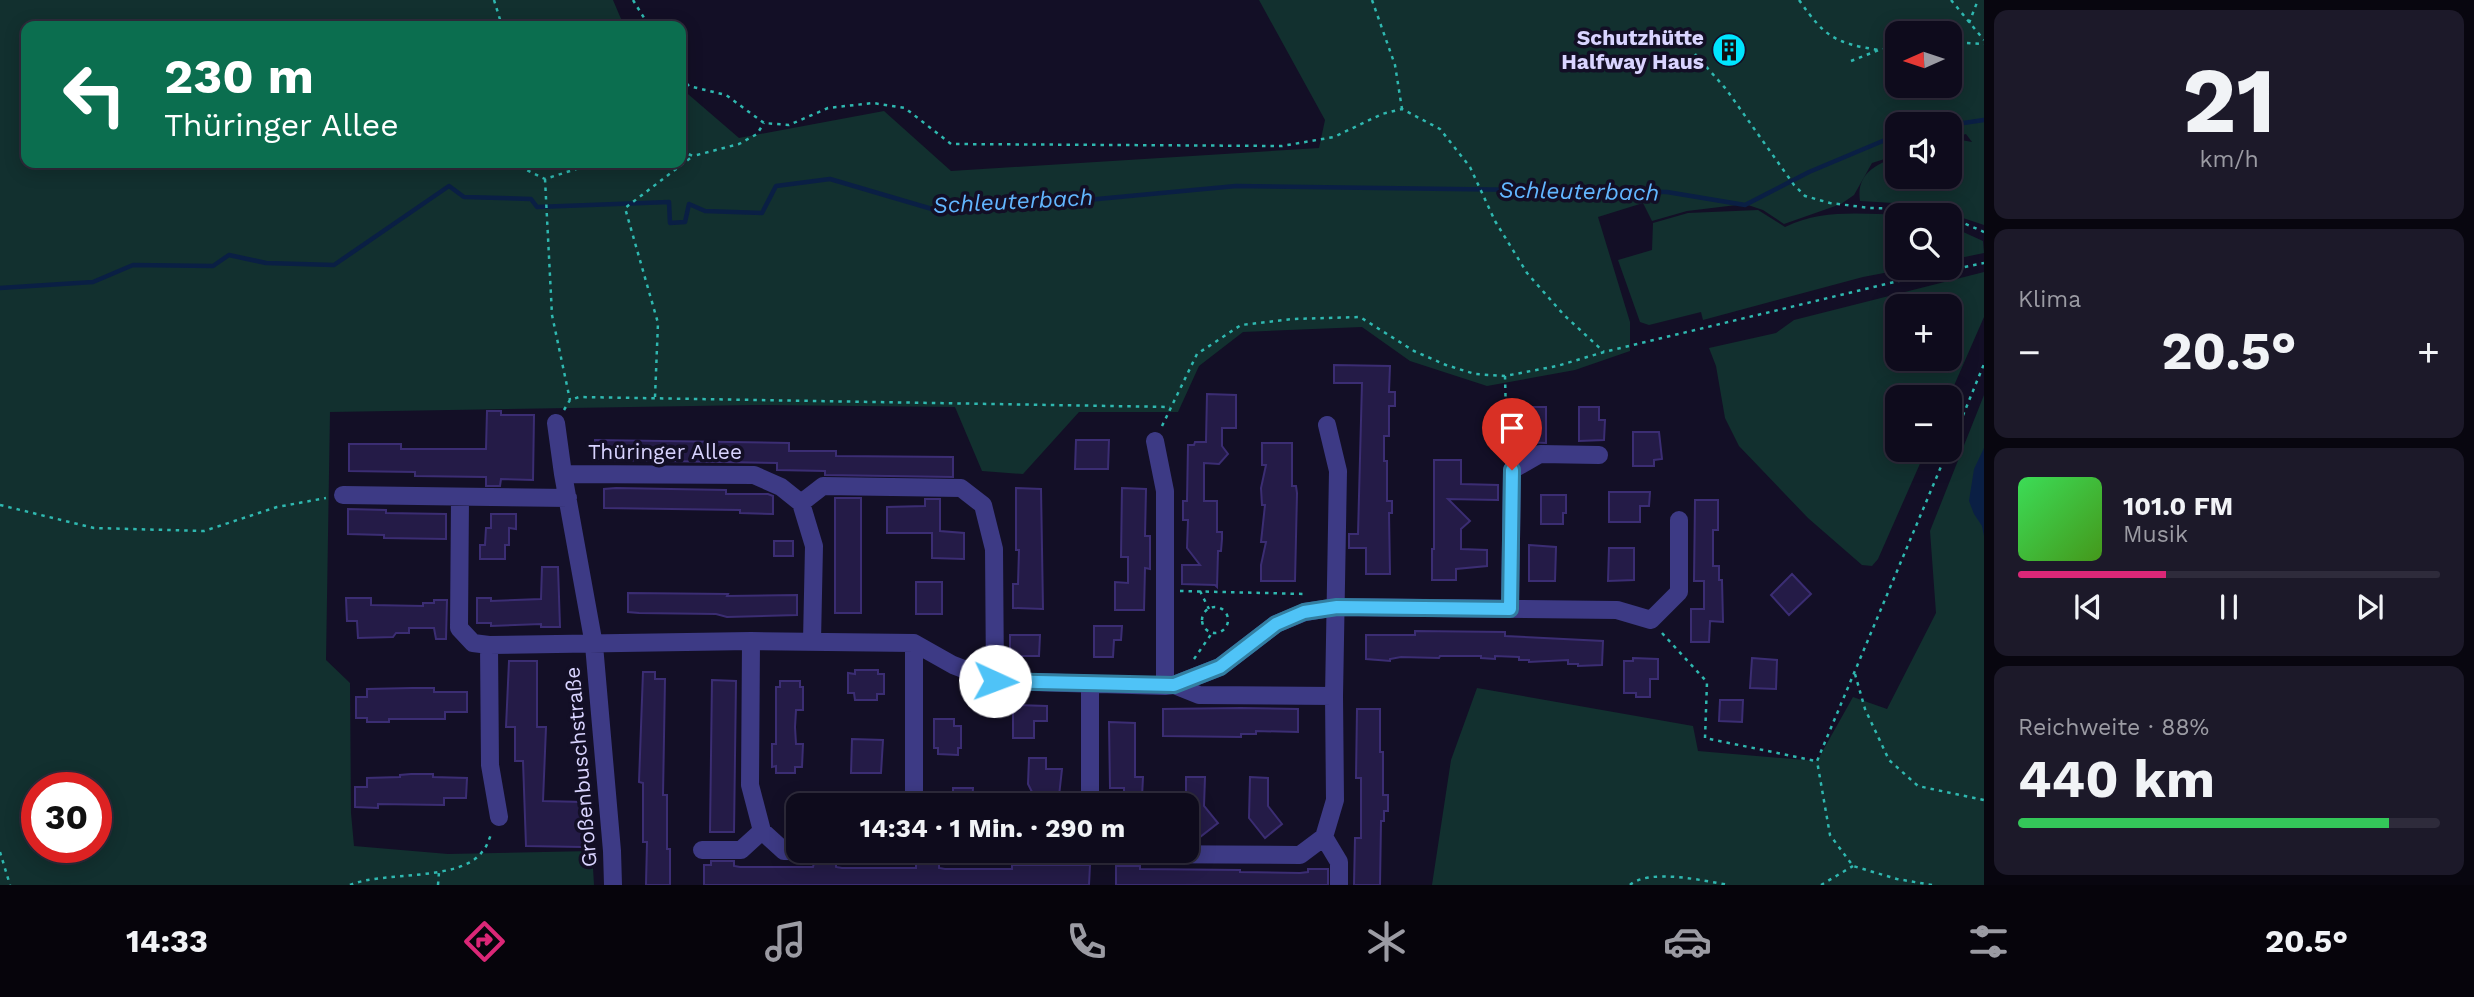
<!DOCTYPE html>
<html lang="de">
<meta charset="utf-8">
<style>
body{margin:0;font-family:"Work Sans",sans-serif;background:#1c1929;color:#f1f3f6;height:100vh;display:flex;flex-direction:column;font-size:26px;white-space:nowrap}
*{box-sizing:border-box;margin:0}
p{font-size:23px;color:#9b9ba3}
.icon{flex:none;width:38px;height:38px;fill:none;stroke:currentColor;stroke-width:2;stroke-linecap:round;stroke-linejoin:round}
.map{position:relative;flex:1;overflow:hidden}
.sheet{display:flex;flex-direction:column;gap:10px;padding:10px;background:#08060f;width:490px}
.sheet>*{flex:none}
.guide{position:absolute;left:21px;top:21px;width:665px;height:147px;border-radius:14px;box-shadow:0 4px 18px #0003,0 0 0 2px #2e2b3b;background:#0b6e4f;color:#fff;overflow:hidden}
.needle{width:46px;rotate:267deg}
.controls{position:absolute;left:1885px;top:21px;display:grid;gap:14px}
.controls a{display:grid;place-items:center;width:77px;height:77px;border-radius:14px;background:#0e0b1c;box-shadow:0 4px 18px #0003,0 0 0 2px #2e2b3b;font-size:35px}
.speed{position:absolute;left:21px;top:772px;display:flex;gap:14px;font-size:35px;font-weight:700;text-align:center}
.speed>*{display:grid;place-content:center;width:91px;height:91px;border-radius:50%;background:#0e0b1c;box-shadow:0 4px 18px #0003,0 0 0 2px #2e2b3b;line-height:1}
.speed .limit{border:10px solid #d22;background:#fff;color:#111}
.pin{position:absolute;display:grid;place-items:center;width:60px;height:60px;color:#fff;margin:-72px -30px;border-radius:50% 50% 50% 0;rotate:-45deg;box-shadow:0 0 7px #0007}
.pin .icon{rotate:45deg}
.me{position:absolute;width:77px;margin:-38px;rotate:92deg;stroke-linejoin:round;filter:drop-shadow(0 0 5px #0008)}
.turn{display:flex;align-items:center;gap:24px;height:147px;padding:0 28px;font-size:32px}
.turn .icon{width:91px;height:91px;stroke-width:2.5}
.turn b{display:block;font-size:49px;line-height:60px}
.big{font-size:52px;font-weight:700;line-height:1.1}
.sheet .tile{flex:1;display:flex;flex-direction:column;justify-content:center;gap:10px;min-width:0;padding:0 24px;border-radius:14px;background:#1c1929}
.sheet .dial{align-items:center;gap:0}
.dial b{font-size:91px;line-height:1}
.song{display:flex;align-items:center;gap:21px}
.cover{width:84px;height:84px;border-radius:10px;background:linear-gradient(135deg,hsl(130 70% 55%),hsl(100 70% 35%))}
.played{height:7px;border-radius:4px;background:linear-gradient(90deg,#db2777 35%,#2e2b3b 35%)}
.keys{display:flex;justify-content:space-around;direction:ltr}
.heat{display:flex;justify-content:space-between;align-items:center;font-size:38px;direction:ltr}
.charge{height:10px;border-radius:5px;background:linear-gradient(90deg,#34c759 88%,#2e2b3b 0)}
.trip{position:absolute;left:786px;top:793px;width:413px;height:70px;border-radius:14px;background:#0e0b1c;box-shadow:0 4px 18px #0003,0 0 0 2px #2e2b3b;font-weight:700;line-height:70px;text-align:center}
.tab-bar{display:flex;height:112px;justify-content:space-around;align-items:center;background:#06040b;color:#9b9ba3}
.tab-bar .icon{width:49px;height:49px}
.tab-bar .on{color:#db2777}
.tab-bar b{font-size:32px;color:#f1f3f6}
main{display:flex;flex:1;min-height:0}
.map>svg:first-child{display:block}
.green{fill:#12302f;fill-rule:evenodd}
.water{fill:#0a1f44}
.lines{fill:none;stroke-linecap:round;stroke-linejoin:round}
.stream{stroke:#0a1f44;stroke-width:4.5}
.building{fill:#241b47;stroke:#3b2d73;stroke-width:2}
.path{stroke:#2fb8b0;stroke-width:2.5;stroke-dasharray:3.5 5;stroke-linecap:butt}
.minor{stroke:#3d3a85;stroke-width:18}
.route-casing{stroke:#337fa1;stroke-width:18}
.route{stroke:#4fc3f7;stroke-width:12}
.labels{text-anchor:middle;stroke-width:7;stroke-linejoin:round;paint-order:stroke}
.poi-label{font-size:21px;font-weight:bold;fill:#d9d4ff;stroke:#130f26;text-anchor:end}
.street-label{font-size:21px;fill:#d9d4ff;stroke:#130f26}
.water-label{font-size:23px;font-style:italic;fill:#62b6ff;stroke:#130f26}
</style>
<main>
<div class="map">
<svg width="1984" height="885" viewBox="0 0 1984 885">
<rect width="100%" height="100%" fill="#130f26"/>
<path class="green" d="M0,0H613L624,26H26V163H681V88L739,138L884,111L951,171L1319,148L1325,120L1259,0H1984V225L1936,209L1910,204L1860,201C1856,175 1875,164 1897,157V177H1950V141L1956,139L1972,142L1966,134L1950,139V124H1897V155L1872,163L1854,195L1841,204L1784,224L1763,210L1745,204L1687,211L1652,221L1643,203L1598,217L1630,322V351L1575,370L1487,386L1410,361L1362,327L1243,332L1199,366L1178,412H1079L1023,474L982,471L955,407L756,405L330,412L326,660L350,683L351,813L354,846L448,854L592,851L594,885H0ZM1897,33H1950V86H1897ZM37,788H96V847H37Z
M1758,210L1785,227C1822,209 1862,214 1901,215H1897V268H1910L1863,277L1703,320L1701,312L1649,325L1640,322L1618,260L1652,250L1653,223L1688,213Z
M1950,226L1983,241L1984,253L1950,260Z
M1984,272V317L1949,397H1897V450H1926L1878,559L1872,566L1862,565L1808,518L1739,446L1725,418L1716,366L1709,348L1776,333L1794,320ZM1897,306H1950V359H1897Z
M1984,395V885H1432L1451,760L1477,688L1693,726L1698,751L1817,761L1853,697L1887,709L1936,613L1930,531Z"/>
<path class="water" d="M1984,448V536L1982,526L1974,514L1969,501L1974,469Z"/>
<g class="lines">
<path class="stream" d="M1950,125L1984,120
M0,288L93,282L133,265L213,266L229,255L266,263L334,265L449,186L464,197L531,199L537,207L669,202L670,223L685,222L689,204L705,211L762,213L776,186L830,179L932,209L1055,203L1236,186L1667,192L1745,205L1809,172L1897,135"/>
</g>
<path class="building" d="M1725,39L1737,41L1742,53L1732,64L1719,60L1717,47Z
M1334,365L1390,366L1389,392H1395V406H1389V436H1384V461H1387V501H1392V513H1389L1390,574H1366V548H1349V534H1358L1362,383H1334Z
M1207,394L1236,395V428H1222V446L1228,454L1219,464L1204,463V501H1217V532H1222V539L1221,551H1218L1217,587L1215,585L1182,584V565H1200L1187,548L1188,520H1183V501H1187L1188,445H1194L1195,442H1206Z
M1525,407H1546V443L1524,442Z
M1579,407H1599V420H1605L1604,440L1579,441Z
M487,411H501V415H534L533,480L501,479L500,486H486V477L415,476V472L349,471V444H401V449H486Z
M1633,432H1659L1662,459L1654,460V466H1633Z
M595,440L789,443V451H836V456L953,457V477L825,475V471L777,470V463L605,460L594,458Z
M1076,440H1109L1108,469H1075Z
M1262,443H1292V486H1296L1297,493L1295,581H1261V565L1266,542H1261L1265,505H1262L1261,488L1266,465H1262Z
M1434,460H1461V484L1498,485V500L1448,499L1470,521L1461,529V549L1487,550V566L1456,569V580H1432V549H1434Z
M616,488L726,490V494H768L773,496V514L740,513V510L604,508V489Z
M1016,488L1041,489L1043,609L1013,608V584H1018L1019,550H1016Z
M1122,488L1146,489L1145,536H1150V569L1145,568L1144,610H1115V582L1128,583V557H1121Z
M1609,492H1650L1649,506H1640V522H1609Z
M1541,495H1566V513H1563V524H1541Z
M835,498H861V613H835Z
M925,499H940V531L964,533V559L932,558V533H887V507L925,506Z
M1695,500H1718V530H1713V566H1719V580H1722L1723,622L1710,621L1709,642H1691V609H1704V581H1694Z
M348,509L386,510V513L446,514V539L384,538V535L348,534Z
M491,514H516V529L509,528V545H505V559H480V545H485L486,528H491Z
M774,541H793V556H774Z
M1529,545L1556,547L1555,581H1529Z
M1609,548H1634V580L1608,581Z
M542,567H558L560,627H541V624L491,626V623H477V598H491V601L541,599Z
M1792,574L1811,594L1789,615L1771,595Z
M916,582H942V614H916Z
M628,593L728,594L727,596L797,595V615L727,617L716,614L639,613L628,612Z
M346,598H371V605L423,606V603H434V600H447L446,639H436L434,628H409V633H396L393,637L358,638L357,621H347Z
M1094,626H1122L1121,640H1114L1113,657H1094Z
M1415,631L1505,632V636L1603,641L1602,665L1578,666V664H1568V660L1529,662V660H1519V657L1495,656V659L1481,658V656H1440L1439,658L1401,657L1390,659V661L1366,659V635H1415Z
M1010,635H1040L1039,656H1010Z
M1633,658L1658,659V679H1650V697H1636V693H1624V661H1633Z
M1752,658L1777,660L1776,689L1750,688Z
M509,661H537V727H546L543,801L583,802L582,847L526,846L523,761H515V727H506Z
M855,670H878V674H884V694H877V700H855L854,693H848V673L855,674Z
M643,672H655V679H665L663,795H667V849H670V885H646L647,842H643V783L639,782Z
M712,680L736,681L734,832H710Z
M780,681H800V687H803V710H796L795,727L796,744H803L802,767H795V773H776V766L772,767V744H776V687H780Z
M412,688H434V692H467V712H445V719H389V722H367V718H356V697H367V689Z
M1720,700H1743L1742,722L1719,721Z
M1013,705L1047,706V721H1034V738H1013Z
M1241,708L1298,709V732L1256,731V734H1241V737L1163,736V709Z
M1357,709H1380V752H1383V795H1388V811H1384V821H1381L1380,885H1354L1355,838H1361V778H1356Z
M934,719H954V726H961V748H958V755L938,754V748H934Z
M1109,722L1135,723V777H1143L1142,797H1139V805H1124V788H1110Z
M852,739L883,740L881,773H851Z
M1029,758H1046V769H1062L1059,796H1034L1028,784Z
M411,774H433V777L467,778L466,798H444V805L378,804V808L355,807V787H367V778L400,777V775Z
M1186,777H1205L1204,806L1218,823L1200,837L1186,819Z
M1250,777L1268,778V806L1282,824L1265,838L1249,818Z
M953,788H973L972,805H953Z
M711,861H734V866L740,867H813L814,863H836V867L842,868H916V864H939V868L945,869H1012V865H1090L1089,885H704V865H711Z
M1116,866H1140V869L1240,870V872L1300,873L1308,872V869H1328V885H1116Z"/>
<g class="lines">
<path class="path" d="M494,0L502,26
M633,0L649,26
M1372,0L1395,65L1402,109
M1799,0C1825,37 1834,43 1879,50
M1951,0L1984,40
M1969,23L1978,0
M1950,42L1984,44
M1695,54L1726,89L1794,185L1805,196L1830,203L1870,208L1917,209L1943,215
M1851,61L1879,50L1897,47
M681,77L689,86L726,95L764,123L789,125L828,108L873,103L905,108L951,144L1282,146L1334,137L1382,114L1402,109L1440,129L1470,167L1495,221L1527,273L1564,315L1604,352
M681,151L693,156L739,144L757,134L764,123
M512,163L545,179L595,163
M545,179L552,315L570,400
M1950,217L1984,232
M1505,376L1507,456
M655,397L658,323L625,208L693,156
M564,410L570,400L579,397L1170,407
M1162,426L1197,354L1241,325L1293,319L1360,317L1414,351L1446,365L1475,374L1505,376L1557,366L1604,352L1915,277L1984,263
M1950,447L1984,364
M0,505L94,528L204,531L277,507L326,498
M1180,591L1306,594
M1200,591L1209,609
M1202 620a13 13 0 1 1 26 0a13 13 0 1 1-26 0Z
M1662,633L1707,682L1705,738L1816,761
M1194,659L1212,633
M1855,674L1865,709L1889,760L1918,786L1984,800
M0,852L10,885
M350,885C382,871 460,882 482,852C487,847 489,839 492,832
M438,885L439,872
M1630,885C1649,868 1705,881 1729,885
M1821,885L1853,866
M1932,885L1897,879L1853,866L1830,835L1817,761L1948,450"/>
<path class="minor" d="M556,423L563,474L594,645L612,851L613,885
M1155,441L1165,491V686
M563,474L754,475L781,487L801,503L823,486L961,488L983,505L994,549L995,681
M343,495L568,498
M460,498L459,628L473,643L489,645L751,641L914,643L953,665L995,681L1165,686L1174,685L1220,667L1276,624L1305,612L1337,607L1617,610L1651,620L1679,592V520
M801,503L814,546L812,641
M1510,609L1512,470L1540,454L1599,455
M751,641L750,785L762,831
M914,643V794L917,805
M489,645L490,765L499,817
M1090,685V795L1093,805
M1174,685L1199,695L1334,696
M1324,837L1339,862V885
M702,850H741L762,831L784,851L903,853L906,850
M944,850L946,852L1079,854L1083,850
M1120,850L1123,854L1300,855L1324,837L1335,800L1334,696L1338,471L1327,425"/>
</g>
<g class="lines">
<g class="route-casing">
<path id="route" d="M995,681L1174,685L1220,667L1276,624L1304,612L1337,607L1510,609L1512,470"/>
</g>
<use href="#route" class="route"/>
</g>
<defs>
<g id="building-disc" transform="scale(1.75)"><circle r="9.5" fill="#00e5ff" stroke="#130f26"/><path d="M-4-6H4V6H1V3H-1V6H-4ZM-2.5-4.3h1.7v1.8h-1.7ZM.8-4.3h1.7v1.8H.8ZM-2.5-1h1.7V.8h-1.7ZM.8-1h1.7V.8H.8Z" fill="#111"/></g>
</defs>
<g fill-rule="evenodd">
<use href="#building-disc" x="1729" y="50"/>
</g>
<g class="labels">
<g class="poi-label">
<text x="1704" y="45">Schutzhütte<tspan x="1704" dy="24">Halfway Haus</tspan></text>
</g>
<g class="street-label">
<text x="665" y="459">Thüringer Allee</text>
<text transform="translate(581 767) rotate(-95)" y="7">Großenbuschstraße</text>
</g>
<g class="water-label">
<text transform="translate(1579 191) rotate(1)" y="8">Schleuterbach</text>
<text transform="translate(1013 201) rotate(-3)" y="8">Schleuterbach</text>
</g>
</g>
</svg>
<div class="controls">
<a><svg class="needle" viewBox="-14 -14 28 28"><path d="M0-13l5 13h-10z" fill="#e53935"/><path d="M0 13l5-13h-10z" fill="#9b9ba3"/></svg></a>
<a><svg class="icon" aria-label="sound" viewBox="0 0 24 24"><path d="M4 9h4l5-4v14l-5-4H4zM17 9q2 3 0 6"/></svg></a>
<a><svg class="icon" aria-label="search" viewBox="0 0 24 24"><circle cx="10" cy="10" r="6"/><path d="M15 15l6 6"/></svg></a>
<a>+</a>
<a>−</a>
</div>
<div class="speed"><div class="limit">30</div></div>
<div class="pin" style="left:1512px;top:470px;background:#d93025"><svg class="icon" aria-label="arrive" viewBox="0 0 24 24"><path d="M6 21V4h12l-3 4 3 4H6"/></svg></div>
<svg class="me" style="left:995px;top:681px" viewBox="-20 -20 40 40"><circle r="19" fill="#fff"/><path d="M0-13L10 11 0 6-10 11z" fill="#4fc3f7"/></svg>
<div class="trip">14:34 · 1 Min. · 290 m</div>
<div class="guide">
<div class="turn"><svg class="icon" aria-label="left" viewBox="0 0 24 24"><path d="M17 20v-9H6M10 6l-5 5 5 5"/></svg><div><b>230 m</b>Thüringer Allee</div></div>
</div>
</div>
<section class="sheet">
<div class="tile dial"><b>21</b><p>km/h</p></div>
<div class="tile"><p>Klima</p>
<div class="heat"><a>−</a><b class="big">20.5°</b><a>+</a></div>
</div>
<div class="tile">
<div class="song"><i class="cover"></i><div><b>101.0 FM</b><p>Musik</p></div></div>
<div class="played"></div>
<div class="keys"><svg class="icon" aria-label="previous" viewBox="0 0 24 24"><path d="M18 5L8 12l10 7zM5 5v14"/></svg><svg class="icon" aria-label="pause" viewBox="0 0 24 24"><path d="M8 5v14M16 5v14"/></svg><svg class="icon" aria-label="next" viewBox="0 0 24 24"><path d="M6 5l10 7-10 7zM19 5v14"/></svg></div>
</div>
<div class="tile"><p>Reichweite · 88%</p><b class="big">440 km</b><div class="charge"></div></div>
</section>
</main>
<nav class="tab-bar">
<b>14:33</b>
<svg class="icon on" aria-label="directions" viewBox="0 0 24 24"><path d="M12 3l9 9-9 9-9-9zM9 14v-3h6M13 9l2 2-2 2"/></svg>
<svg class="icon" aria-label="music" viewBox="0 0 24 24"><path d="M9 18V5l10-2v13"/><circle cx="6" cy="18" r="3"/><circle cx="16" cy="16" r="3"/></svg>
<svg class="icon" aria-label="phone" viewBox="0 0 24 24"><path d="M5 4h4l2 5-3 2q2 4 5 5l2-3 5 2v4C11 20 4 13 5 4z"/></svg>
<svg class="icon" aria-label="climate" viewBox="0 0 24 24"><path d="M12 3v18M4 7l16 10M4 17L20 7"/></svg>
<svg class="icon" aria-label="car" viewBox="0 0 24 24"><path d="M5 17H2v-5l4-1 3-4h7l3 4 3 1v5h-3M9 17h6M6 11h13"/><circle cx="7" cy="17" r="2"/><circle cx="17" cy="17" r="2"/></svg>
<svg class="icon" aria-label="filters" viewBox="0 0 24 24"><path d="M4 7h16M4 17h16"/><circle cx="9" cy="7" r="2"/><circle cx="15" cy="17" r="2"/></svg>
<b>20.5°</b>
</nav>
